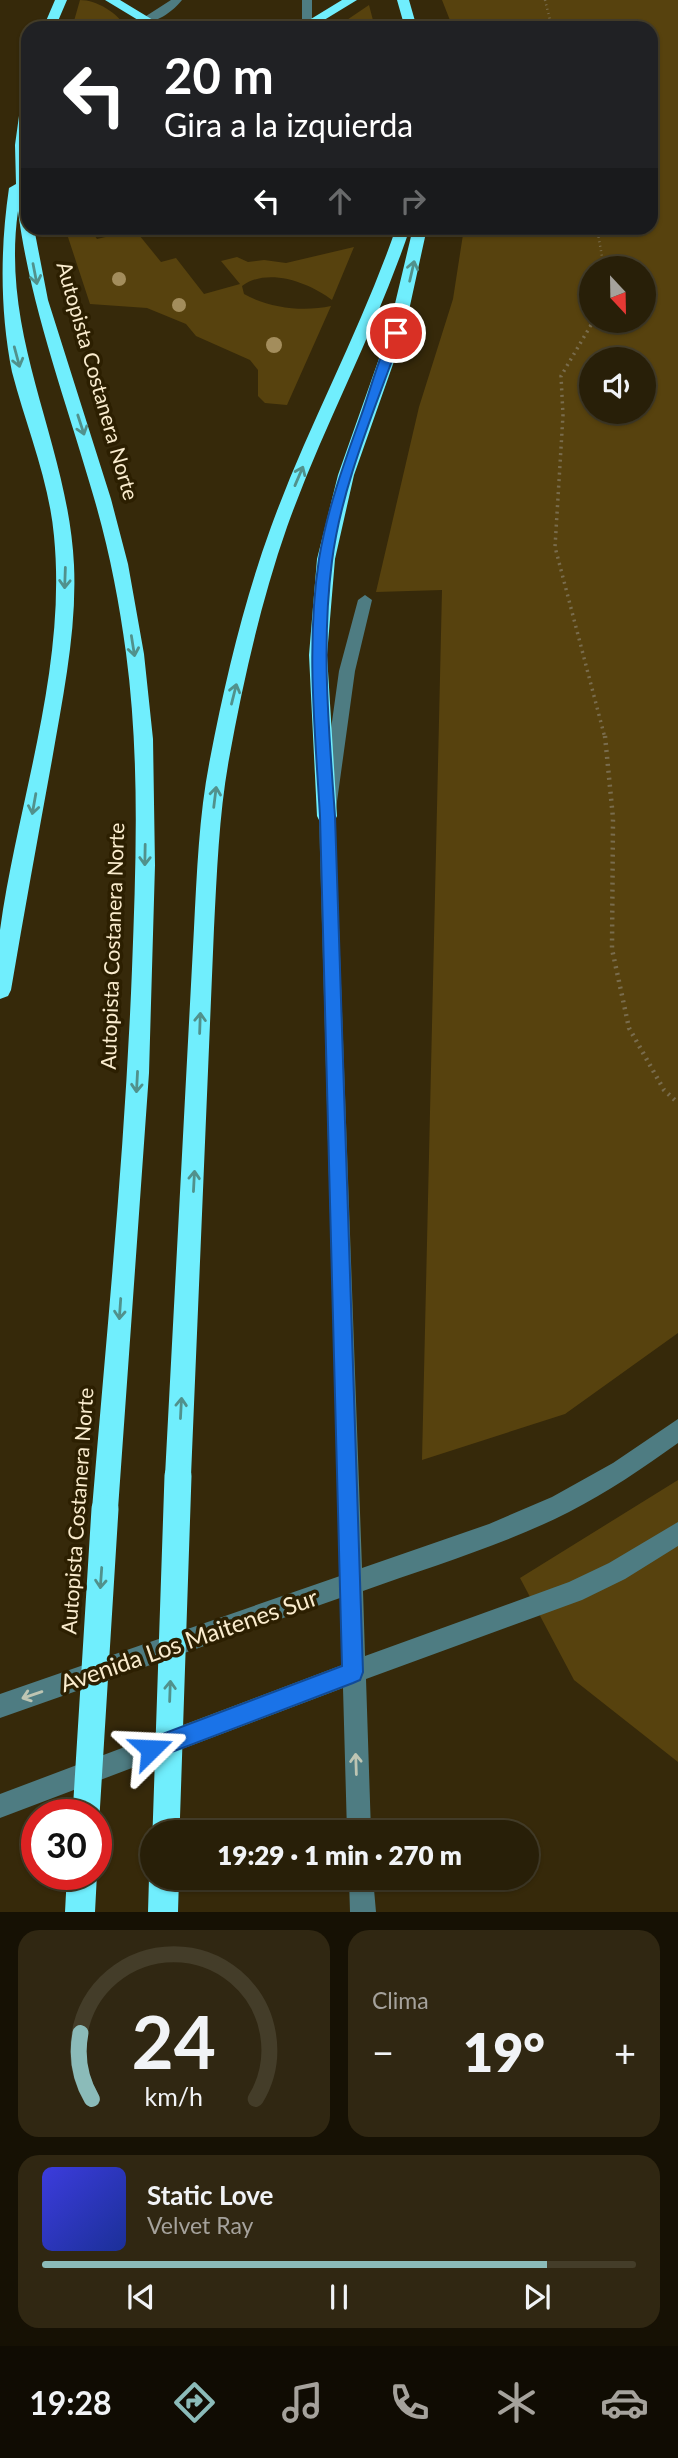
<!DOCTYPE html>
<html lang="es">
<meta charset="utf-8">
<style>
body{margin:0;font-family:Lato,sans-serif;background:#302712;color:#f1f3f6;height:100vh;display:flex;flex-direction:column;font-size:26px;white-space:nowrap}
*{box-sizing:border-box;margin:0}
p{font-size:23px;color:#a5a29c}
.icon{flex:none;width:38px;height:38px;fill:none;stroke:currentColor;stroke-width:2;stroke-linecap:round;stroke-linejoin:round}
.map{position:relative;height:1912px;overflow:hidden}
.details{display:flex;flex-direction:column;gap:18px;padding:18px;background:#161104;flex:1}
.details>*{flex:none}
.hud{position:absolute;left:21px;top:21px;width:637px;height:214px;border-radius:21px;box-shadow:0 2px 5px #0004,0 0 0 2px #443d29;background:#202124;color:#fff;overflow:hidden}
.needle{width:46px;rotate:158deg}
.buttons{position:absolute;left:579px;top:256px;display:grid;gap:14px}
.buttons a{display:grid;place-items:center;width:77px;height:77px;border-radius:50%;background:#281f08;box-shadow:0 2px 5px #0004,0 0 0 2px #443d29;font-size:35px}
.speed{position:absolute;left:21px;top:1799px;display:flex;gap:14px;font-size:35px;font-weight:700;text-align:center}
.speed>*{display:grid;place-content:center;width:91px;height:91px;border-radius:50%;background:#281f08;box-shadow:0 2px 5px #0004,0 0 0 2px #443d29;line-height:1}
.speed .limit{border:10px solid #d22;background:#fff;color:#111}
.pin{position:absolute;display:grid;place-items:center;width:60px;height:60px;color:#fff;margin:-30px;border:4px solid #fff;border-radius:50%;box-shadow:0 2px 7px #0007}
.me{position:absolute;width:77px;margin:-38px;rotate:69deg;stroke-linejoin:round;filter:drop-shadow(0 0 5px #0008)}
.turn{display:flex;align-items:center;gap:24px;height:147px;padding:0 28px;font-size:32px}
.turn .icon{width:91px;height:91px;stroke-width:2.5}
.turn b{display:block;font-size:49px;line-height:60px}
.lanes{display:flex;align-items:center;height:66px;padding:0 28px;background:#0003;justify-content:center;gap:35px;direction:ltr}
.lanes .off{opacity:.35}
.big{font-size:52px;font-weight:800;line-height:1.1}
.details .card{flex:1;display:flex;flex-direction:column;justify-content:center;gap:10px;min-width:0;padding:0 24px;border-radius:21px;background:#302712}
.details .dial{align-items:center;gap:0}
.dial svg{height:182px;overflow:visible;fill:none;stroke:#443d29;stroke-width:7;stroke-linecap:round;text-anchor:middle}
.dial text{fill:#f1f3f6;stroke:none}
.song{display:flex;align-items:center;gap:21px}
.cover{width:84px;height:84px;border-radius:10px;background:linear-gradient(135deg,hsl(240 70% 55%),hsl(230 70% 35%))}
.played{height:7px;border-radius:4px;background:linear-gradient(90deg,#8bbbb9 85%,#443d29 85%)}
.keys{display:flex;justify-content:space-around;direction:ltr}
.heat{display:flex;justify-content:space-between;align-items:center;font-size:38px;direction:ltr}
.details .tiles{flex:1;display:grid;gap:18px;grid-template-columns:1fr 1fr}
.card:last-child{grid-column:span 2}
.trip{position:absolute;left:140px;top:1820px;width:399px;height:70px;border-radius:35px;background:#281f08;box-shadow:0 2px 5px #0004,0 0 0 2px #443d29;font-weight:800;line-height:70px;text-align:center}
.dock{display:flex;height:112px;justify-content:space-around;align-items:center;background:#100c03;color:#a5a29c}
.dock .icon{width:49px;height:49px}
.dock .active{color:#8bbbb9}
.dock b{font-size:32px;color:#f1f3f6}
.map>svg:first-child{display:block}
.green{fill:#57420e;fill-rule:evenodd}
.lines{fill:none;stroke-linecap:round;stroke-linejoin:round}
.path-far2{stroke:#796c4d;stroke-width:2.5;stroke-dasharray:1 3.5;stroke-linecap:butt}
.path-far1{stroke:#796c4d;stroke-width:3.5;stroke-dasharray:2 4.5;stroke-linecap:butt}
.path{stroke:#796c4d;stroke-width:4.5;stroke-dasharray:2 5;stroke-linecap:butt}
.minor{fill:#4e7c82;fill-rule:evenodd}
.highway{fill:#70eefd;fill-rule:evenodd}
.highway-bridge{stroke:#70eefd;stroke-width:27}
.tree{fill:#a38d5c}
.oneway{stroke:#51918c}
.oneway2{stroke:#bec5b3}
.route{fill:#1a73e8;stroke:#114b97;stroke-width:2}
.labels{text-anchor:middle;stroke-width:7;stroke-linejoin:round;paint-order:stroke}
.street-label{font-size:21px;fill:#faecce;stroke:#2c1f01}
.near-street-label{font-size:24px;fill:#faecce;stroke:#2c1f01}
</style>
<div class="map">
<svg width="678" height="1912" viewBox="0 0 678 1912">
<rect width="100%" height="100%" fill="#36290a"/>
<path class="green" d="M80,0C97,0 118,13 126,28H72Z
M442,0H678V1333L565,1414L422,1460L442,590L376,592L419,407L453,299L464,228H651V28H453ZM592,268H644V320H592ZM592,359H644V411H592Z
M369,5L375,28H335Z
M65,228H89L97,239L135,230L161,262L176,258L204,294L240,284L221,261L237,257L248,262L264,260L286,263L354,247L332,300C309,282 267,267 242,286L244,294C269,308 303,312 331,306L287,405L265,403L258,396V370L250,360L196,336L186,324L147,308L90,304Z
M678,1480V1762L574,1680L520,1578Z"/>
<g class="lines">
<path class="path-far2" d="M545,0L552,28
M597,228L604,268
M590,327L594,320"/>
<path class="path-far1" d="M591,325L561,376L563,415L555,547L605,738"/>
<path class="path" d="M605,736L613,818L612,949L629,1028L664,1090L678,1103"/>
<path class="minor" d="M171,0H182C173,11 158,23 143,22V18Z
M302,0H312V28H302Z
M365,595L372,600L355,671L335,816L362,1568L489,1524L552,1497L613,1463L678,1419V1443C643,1468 608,1492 569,1512C504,1545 432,1566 363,1591L365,1656L569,1582L609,1563L678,1522V1546L625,1579L582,1600L366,1679L371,1832H347L343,1688L0,1818V1794L342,1665L340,1598L0,1718V1694L340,1576L319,816L339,671L358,600Z
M349,1878H373L376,1912H350Z"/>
<path class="highway" d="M55,0H67L55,28H43Z
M105,0H120L153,20L143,23Z
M342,0H357L311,28L301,25Z
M397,0H409L417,28H405Z
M28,90V228H34L48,300L111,499L128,564L144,654L153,739L155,865L149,1073L118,1509L114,1518L105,1522L96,1518L92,1509C107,1329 125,1150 132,969C136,864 140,758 126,653C119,601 109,549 94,498C67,403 31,310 18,211C0,339 68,442 74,565C77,630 63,696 52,760C38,837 24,913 11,990L8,996L0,999C0,977 0,952 0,930C18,800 67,669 54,536C49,480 26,426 12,372C0,312 0,249 9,188L16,184L15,145L22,94Z
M396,228H410C376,330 323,426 287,527C261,601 243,682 229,759C219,814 217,872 214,928L191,1476L187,1485L178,1489L169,1485L165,1476L194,928C197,872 199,814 210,759C225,681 244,601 271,527C308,425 361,330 396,228Z
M413,228H427L404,333L354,475L335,559L327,655L337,816L334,822L327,824L320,822L317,816L309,655L317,559L338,475L388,333Z
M152,1870V1878H179L178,1912H148L149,1878Z
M96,1872L97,1874L95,1912H65L67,1874Z"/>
<path class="highway-bridge" d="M86,1815L105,1509
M166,1832L178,1476"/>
</g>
<g class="tree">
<circle cx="119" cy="279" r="7"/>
<circle cx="179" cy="305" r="7"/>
<circle cx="274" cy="345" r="8"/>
</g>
<defs><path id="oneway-shaft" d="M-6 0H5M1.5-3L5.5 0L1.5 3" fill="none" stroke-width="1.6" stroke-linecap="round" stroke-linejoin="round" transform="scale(1.75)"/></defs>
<g class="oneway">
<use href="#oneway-shaft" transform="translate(412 271) rotate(-77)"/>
<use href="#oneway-shaft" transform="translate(35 274) rotate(79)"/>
<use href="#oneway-shaft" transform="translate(17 357) rotate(75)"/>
<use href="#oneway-shaft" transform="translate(81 425) rotate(72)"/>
<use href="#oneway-shaft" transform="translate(299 476) rotate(-67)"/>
<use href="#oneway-shaft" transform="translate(65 578) rotate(92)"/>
<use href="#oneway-shaft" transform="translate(133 646) rotate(81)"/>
<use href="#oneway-shaft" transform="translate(234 694) rotate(-76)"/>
<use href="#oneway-shaft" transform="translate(215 797) rotate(-83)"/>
<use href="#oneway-shaft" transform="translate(34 804) rotate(100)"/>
<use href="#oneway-shaft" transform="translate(145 855) rotate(91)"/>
<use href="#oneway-shaft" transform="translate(200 1023) rotate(-88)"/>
<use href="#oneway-shaft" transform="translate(137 1082) rotate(93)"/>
<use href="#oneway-shaft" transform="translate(194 1181) rotate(-87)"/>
<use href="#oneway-shaft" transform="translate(120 1309) rotate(94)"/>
<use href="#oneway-shaft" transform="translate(181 1408) rotate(-87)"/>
<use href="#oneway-shaft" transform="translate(101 1578) rotate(94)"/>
<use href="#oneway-shaft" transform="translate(170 1691) rotate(-88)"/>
</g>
<g class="oneway2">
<use href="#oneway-shaft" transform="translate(32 1695) rotate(161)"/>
<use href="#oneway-shaft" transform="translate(356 1764) rotate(-92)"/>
</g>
<path class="route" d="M392,330L402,333C376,407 342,483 332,561C321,646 329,731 335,816L363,1672L360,1680L353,1683L151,1760L144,1757L140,1749L144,1741L342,1666L320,816C315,731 306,644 319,559C327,510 344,463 361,416C371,388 379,356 392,330Z"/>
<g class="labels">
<g class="street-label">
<text transform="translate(97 381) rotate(74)" y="7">Autopista Costanera Norte</text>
<text transform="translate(113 946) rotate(-88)" y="7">Autopista Costanera Norte</text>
<text transform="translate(78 1511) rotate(-86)" y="7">Autopista Costanera Norte</text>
</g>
<g class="near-street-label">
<text transform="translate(189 1641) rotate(-19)" y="8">Avenida Los Maitenes Sur</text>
</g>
</g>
</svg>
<div class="buttons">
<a><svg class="needle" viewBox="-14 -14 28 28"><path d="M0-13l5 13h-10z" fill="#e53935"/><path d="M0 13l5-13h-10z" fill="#a5a29c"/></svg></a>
<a><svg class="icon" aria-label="sound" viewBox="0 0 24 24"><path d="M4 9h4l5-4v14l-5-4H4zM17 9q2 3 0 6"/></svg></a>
</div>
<div class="speed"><div class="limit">30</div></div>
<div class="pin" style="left:396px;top:333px;background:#d93025"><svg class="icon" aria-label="arrive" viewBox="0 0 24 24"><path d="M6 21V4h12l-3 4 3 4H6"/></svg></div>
<svg class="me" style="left:151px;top:1749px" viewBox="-20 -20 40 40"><path d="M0-17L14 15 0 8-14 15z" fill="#1a73e8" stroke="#fff" stroke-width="4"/></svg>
<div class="trip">19:29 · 1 min · 270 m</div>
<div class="hud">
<div class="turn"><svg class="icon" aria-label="left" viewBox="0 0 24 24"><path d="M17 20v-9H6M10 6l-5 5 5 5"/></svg><div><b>20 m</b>Gira a la izquierda</div></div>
<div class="lanes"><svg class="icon" aria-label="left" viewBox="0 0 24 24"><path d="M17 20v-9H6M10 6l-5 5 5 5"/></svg><svg class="icon off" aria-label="ahead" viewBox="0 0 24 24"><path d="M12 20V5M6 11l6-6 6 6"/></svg><svg class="icon off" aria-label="right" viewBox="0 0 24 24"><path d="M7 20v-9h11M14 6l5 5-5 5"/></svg></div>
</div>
</div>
<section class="details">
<div class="tiles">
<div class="card dial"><svg viewBox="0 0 100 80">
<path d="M14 69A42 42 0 1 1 86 69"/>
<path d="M14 69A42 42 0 0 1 9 40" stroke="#8bbbb9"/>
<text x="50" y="56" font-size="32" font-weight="700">24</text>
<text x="50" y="72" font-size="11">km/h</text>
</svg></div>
<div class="card"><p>Clima</p>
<div class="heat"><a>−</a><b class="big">19°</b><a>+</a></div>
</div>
<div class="card">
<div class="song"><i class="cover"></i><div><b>Static Love</b><p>Velvet Ray</p></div></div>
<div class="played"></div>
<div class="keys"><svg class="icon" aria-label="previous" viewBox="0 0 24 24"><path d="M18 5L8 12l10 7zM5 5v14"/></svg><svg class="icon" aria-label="pause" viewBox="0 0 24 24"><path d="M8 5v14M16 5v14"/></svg><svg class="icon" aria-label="next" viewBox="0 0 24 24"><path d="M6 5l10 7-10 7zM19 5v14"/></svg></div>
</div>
</div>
</section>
<nav class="dock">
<b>19:28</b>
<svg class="icon active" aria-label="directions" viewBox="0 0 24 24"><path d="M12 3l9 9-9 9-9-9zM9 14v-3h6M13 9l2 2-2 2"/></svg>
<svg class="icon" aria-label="music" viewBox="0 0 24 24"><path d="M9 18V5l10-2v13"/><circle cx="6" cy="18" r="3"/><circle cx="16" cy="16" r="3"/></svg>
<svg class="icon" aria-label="phone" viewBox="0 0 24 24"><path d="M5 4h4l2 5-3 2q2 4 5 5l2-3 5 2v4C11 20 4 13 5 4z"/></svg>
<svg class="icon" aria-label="climate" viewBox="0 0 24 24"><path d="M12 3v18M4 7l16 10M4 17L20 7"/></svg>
<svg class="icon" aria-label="car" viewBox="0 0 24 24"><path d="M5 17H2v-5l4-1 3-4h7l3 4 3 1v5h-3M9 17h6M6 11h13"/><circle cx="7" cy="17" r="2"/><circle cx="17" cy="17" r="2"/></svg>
</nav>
